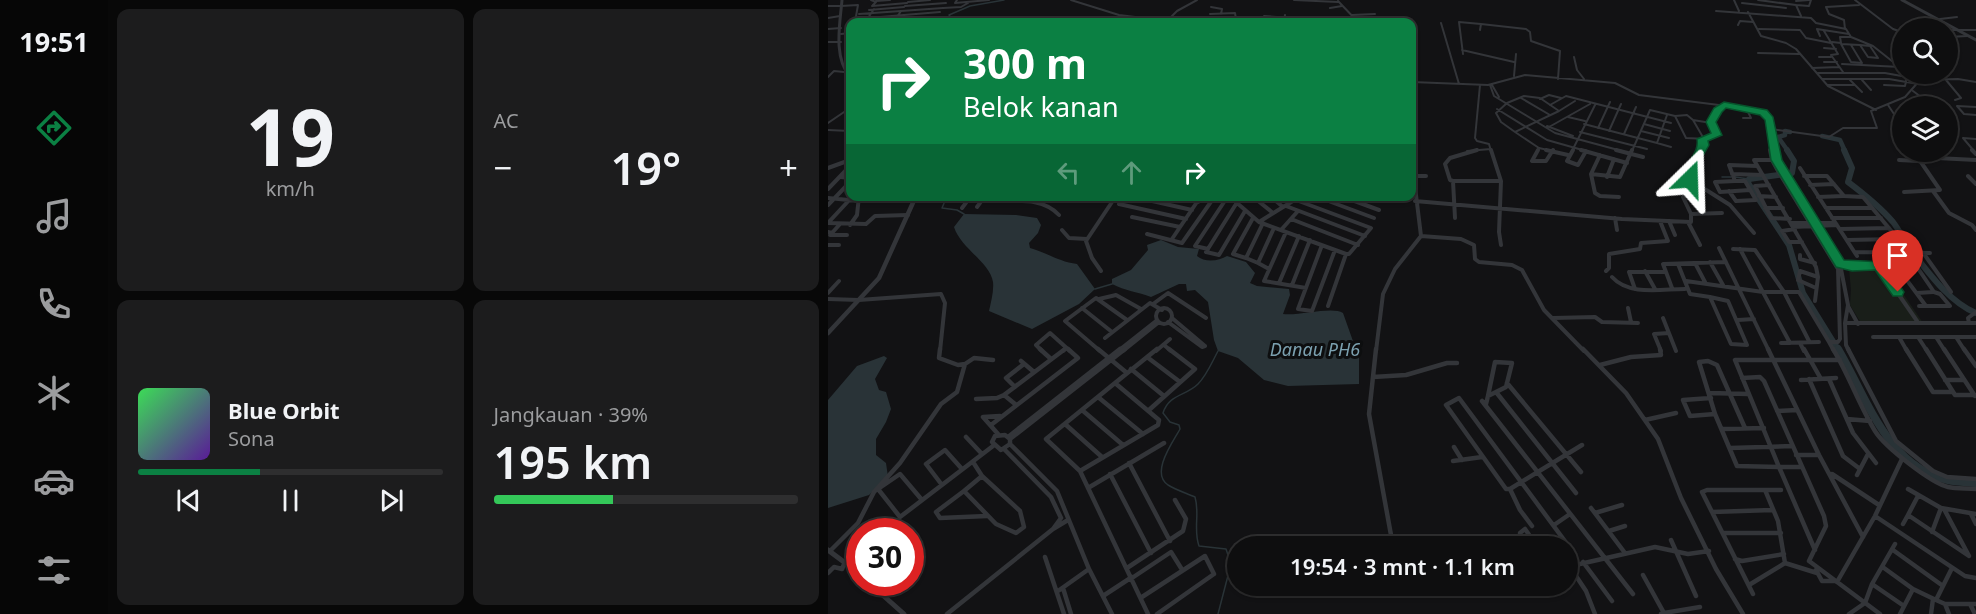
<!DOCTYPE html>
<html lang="id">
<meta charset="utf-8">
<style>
body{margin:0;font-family:"Noto Sans",sans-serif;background:#1c1c1d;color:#f1f3f6;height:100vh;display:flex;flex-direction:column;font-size:22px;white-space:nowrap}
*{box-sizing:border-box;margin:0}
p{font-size:20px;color:#9b9c9e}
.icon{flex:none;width:33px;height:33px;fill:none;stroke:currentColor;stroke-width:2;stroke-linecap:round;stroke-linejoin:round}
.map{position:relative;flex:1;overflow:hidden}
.drawer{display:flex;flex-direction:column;gap:9px;padding:9px;background:#080808;width:720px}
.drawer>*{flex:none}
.hud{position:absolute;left:18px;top:18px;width:570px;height:183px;border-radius:12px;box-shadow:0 2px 4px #0004,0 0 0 2px #2e2e2f;background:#0b8043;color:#fff;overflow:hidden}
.fabs{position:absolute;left:1064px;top:18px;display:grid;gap:12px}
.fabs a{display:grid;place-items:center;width:66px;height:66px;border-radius:50%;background:#0e0e0f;box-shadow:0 2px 4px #0004,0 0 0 2px #2e2e2f;font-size:30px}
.speed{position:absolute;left:18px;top:518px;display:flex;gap:12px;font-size:30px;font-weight:700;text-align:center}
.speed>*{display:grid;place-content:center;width:78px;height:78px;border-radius:50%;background:#0e0e0f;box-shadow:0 2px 4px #0004,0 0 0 2px #2e2e2f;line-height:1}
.speed .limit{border:9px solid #d22;background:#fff;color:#111}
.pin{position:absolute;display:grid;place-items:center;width:51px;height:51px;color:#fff;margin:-62px -26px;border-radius:50% 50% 50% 0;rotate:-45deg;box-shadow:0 0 6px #0007}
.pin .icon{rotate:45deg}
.me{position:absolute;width:66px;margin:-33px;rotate:22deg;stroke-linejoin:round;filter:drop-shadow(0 0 4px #0008)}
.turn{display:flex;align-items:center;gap:21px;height:126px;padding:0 18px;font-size:27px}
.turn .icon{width:78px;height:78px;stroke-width:2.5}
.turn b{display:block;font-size:42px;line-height:51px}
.lanes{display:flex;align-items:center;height:57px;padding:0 18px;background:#0003;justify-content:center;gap:30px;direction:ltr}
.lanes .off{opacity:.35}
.big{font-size:45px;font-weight:600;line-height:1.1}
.drawer .tile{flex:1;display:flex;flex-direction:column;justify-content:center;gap:9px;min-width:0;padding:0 21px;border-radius:12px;background:#1c1c1d}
.drawer .dial{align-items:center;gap:0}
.dial b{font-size:78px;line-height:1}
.song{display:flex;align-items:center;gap:18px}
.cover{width:72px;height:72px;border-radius:9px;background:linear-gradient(135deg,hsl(130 70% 55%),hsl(270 70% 35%))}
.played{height:6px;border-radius:3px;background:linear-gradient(90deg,#0b8043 40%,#2e2e2f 40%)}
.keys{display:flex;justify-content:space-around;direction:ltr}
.heat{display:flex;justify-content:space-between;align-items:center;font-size:33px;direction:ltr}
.charge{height:9px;border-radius:4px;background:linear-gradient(90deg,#34c759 39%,#2e2e2f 0)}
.drawer .tiles{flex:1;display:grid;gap:9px;grid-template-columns:repeat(2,1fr)}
.trip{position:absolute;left:399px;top:536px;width:351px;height:60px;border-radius:30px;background:#0e0e0f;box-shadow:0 2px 4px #0004,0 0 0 2px #2e2e2f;font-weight:600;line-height:60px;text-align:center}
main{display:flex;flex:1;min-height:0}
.menu{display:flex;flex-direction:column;width:108px;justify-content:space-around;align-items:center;background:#060606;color:#9b9c9e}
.menu .icon{width:42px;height:42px}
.menu .on{color:#0b8043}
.menu b{font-size:27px;color:#f1f3f6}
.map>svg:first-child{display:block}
.green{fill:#191e19}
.water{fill:#293337}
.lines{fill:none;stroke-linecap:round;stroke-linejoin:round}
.stream{stroke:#293337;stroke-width:1.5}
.river-far2{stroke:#293337;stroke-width:4.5}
.river-far1{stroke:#293337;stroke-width:6}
.river{stroke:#293337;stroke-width:8}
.minor-far2{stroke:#333539;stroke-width:2}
.minor-far1{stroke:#333539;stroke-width:4}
.minor{stroke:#333539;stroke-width:4.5}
.tertiary-far2{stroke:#333539;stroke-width:3}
.tertiary-far1{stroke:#333539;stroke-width:4.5}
.tertiary{stroke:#333539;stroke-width:5}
.route{fill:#0b8043;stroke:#07532c;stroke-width:1.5}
.labels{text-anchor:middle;stroke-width:6;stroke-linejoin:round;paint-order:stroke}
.water-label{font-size:18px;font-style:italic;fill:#7ba0af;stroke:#0d0e0f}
</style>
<main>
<nav class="menu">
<b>19:51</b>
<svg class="icon on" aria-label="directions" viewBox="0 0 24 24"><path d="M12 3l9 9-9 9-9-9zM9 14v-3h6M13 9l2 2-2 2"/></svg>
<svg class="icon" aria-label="music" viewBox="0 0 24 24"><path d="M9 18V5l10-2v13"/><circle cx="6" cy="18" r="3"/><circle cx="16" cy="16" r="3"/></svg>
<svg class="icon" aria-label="phone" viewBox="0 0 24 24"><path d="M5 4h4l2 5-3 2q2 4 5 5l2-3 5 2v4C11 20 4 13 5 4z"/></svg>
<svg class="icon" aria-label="climate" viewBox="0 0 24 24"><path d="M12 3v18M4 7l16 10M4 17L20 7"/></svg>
<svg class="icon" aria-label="car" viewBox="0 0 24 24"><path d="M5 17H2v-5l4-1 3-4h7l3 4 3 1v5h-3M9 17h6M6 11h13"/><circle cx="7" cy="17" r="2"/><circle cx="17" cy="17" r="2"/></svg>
<svg class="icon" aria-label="filters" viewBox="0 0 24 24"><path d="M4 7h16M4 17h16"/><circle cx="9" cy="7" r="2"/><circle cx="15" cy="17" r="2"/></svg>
</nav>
<section class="drawer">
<div class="tiles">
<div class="tile dial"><b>19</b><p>km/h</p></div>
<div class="tile"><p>AC</p>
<div class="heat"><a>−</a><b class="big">19°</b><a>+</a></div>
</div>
<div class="tile">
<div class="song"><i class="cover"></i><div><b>Blue Orbit</b><p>Sona</p></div></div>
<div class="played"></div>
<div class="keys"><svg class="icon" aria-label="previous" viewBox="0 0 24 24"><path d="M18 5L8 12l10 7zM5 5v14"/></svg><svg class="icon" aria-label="pause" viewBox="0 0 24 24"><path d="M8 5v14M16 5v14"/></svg><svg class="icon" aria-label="next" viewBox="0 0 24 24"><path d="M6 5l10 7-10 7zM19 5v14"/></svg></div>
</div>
<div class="tile"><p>Jangkauan · 39%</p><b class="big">195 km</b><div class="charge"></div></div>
</div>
</section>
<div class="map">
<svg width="1148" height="614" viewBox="0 0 1148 614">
<rect width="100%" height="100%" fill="#121214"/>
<path class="green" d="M1056,266L1095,323H1033L1022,305L1023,290L1021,269L1024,267Z"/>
<path class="water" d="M136,214L188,215L209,218L213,225L210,233L201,243L202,248C219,253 232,262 249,264L267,289L251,304L204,329L161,311C163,302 166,291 165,282C162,262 133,249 126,227Z
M333,240L350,247L371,249L369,256C377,263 391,261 399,256L418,262L427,273L422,283L429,286L461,289L462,295L455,314C472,316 504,306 515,313L531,358V384L460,386L436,380L410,358L390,351L386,340L380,302L367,290L359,291L358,284H351L323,297C310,292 297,291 284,284V279L303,270L320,250L319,245Z
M56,356L59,358L47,379L51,390L58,392L63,409L58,422L48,439V455L58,463L60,477L41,495L0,508V400L29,366Z"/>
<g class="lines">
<path class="stream" d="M146,22L124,19L121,15L142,6L176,0
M894,177H903
M907,177L921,179
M119,196L114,208L129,210L136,214
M267,289L284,284
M390,351C384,362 379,375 370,384C358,396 341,394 335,413L342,422L351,425L352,429C345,442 322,473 340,485C348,490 358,493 367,497C372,514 365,529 371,546L398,549L403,564L390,614"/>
<path class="river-far2" d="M994,136L1012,140L1017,151
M960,151L950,137L957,135V131L962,132"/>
<path class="river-far1" d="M959,150L966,161L964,173L921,179L920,183L961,245L975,293L1011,351
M1016,150L1024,168L1020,182C1036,194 1052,207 1065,222C1072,231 1076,241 1082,249C1100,272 1121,302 1148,313"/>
<path class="river" d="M1010,349C1038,396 1059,467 1120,480C1129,482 1139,482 1148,483"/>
<path class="minor-far2" d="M43,0L48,2L45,5
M129,0L127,3L161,0
M243,0L291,15L340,21
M466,0L510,2
M906,0L911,11
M930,0L968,5
M1027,0L1065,29L1074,32
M48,1L62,0
M510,1L530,22
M968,1L981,0
M80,2L102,0
M914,3L958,8
M0,6H13
M13,6L30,5L27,22
M44,6L79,3
M77,6L118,3
M383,7L394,9L393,14
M115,8L133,7L140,3
M502,8L514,6
M46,9L40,18L112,12
M41,10L76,7
M73,11L115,8
M888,11L983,18L988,23L1018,29L1023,37L1045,46L1074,69
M920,12L933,36L958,43L968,49L1000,86L1048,110
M31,14L73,11L69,17
M382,14L407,13L408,19
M524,15L547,14
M973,16L968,5L981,6L983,0
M449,17L436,16L434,21H456L457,15
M0,18L12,16
M49,18L46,21L109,17
M383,19L406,17
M1112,19L1129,17
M339,21L349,11L369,0
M86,22L126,19L130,22
M368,22L409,20L422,22
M468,22L478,20V22
M613,23L631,84
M653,24L698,29L702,32L703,41L732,51L730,79
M910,25L912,21L925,22
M0,29L13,28
M931,29L972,30L978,38L1003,43
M1017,29L1016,20L1001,14L998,7L1031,5
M1119,30H1148
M996,31L1010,54L1003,55L1015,72
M13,34L22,33
M992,36L989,29L1021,34
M1119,37L1140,36
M0,42H13
M1004,42L1013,43L1012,37H1023
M1013,44L1032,45
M1013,44L1023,62L1034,63L1023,45
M1032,45L1042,46L1050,58L1040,57Z
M996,48L1008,49
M634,50L686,62
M930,53L971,54
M635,54L631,22L653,24L652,30
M746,57L749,70L756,79
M991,57H1003
M996,62H1009
M1014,64L1072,67
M984,68L1011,67
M990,73H1057L1079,77L1077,86L1056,85
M1078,74L1082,78L1092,80
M686,76L688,54
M0,77L6,71L16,72
M995,79H1061L1090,84
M1022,80L1034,92
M1034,80L1043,90
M1118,80L1133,98L1127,100
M584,82L660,85L697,75L787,83L811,95L931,110L940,116L942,129L1001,137L1015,128H1049L1043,111L1077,97L1092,80L1130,79L1148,82
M652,85L647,138L649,141L661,144L663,151
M662,85L666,96L727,133L794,151
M664,85L671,97
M1000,85H1026
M1085,91L1101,103L1091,105
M696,96L712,98L731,111L687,132L673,122L668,113L679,103Z
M693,98L722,115
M712,99L721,95L733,98
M722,105L738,96L843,123
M1060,105L1074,126
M1148,107L1129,106L1136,114L1148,115
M669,109L719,140L758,151
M731,111L747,101
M847,116L858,138L879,139L889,135L883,122L889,110L896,105
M740,117L757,121
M915,118H923L918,108
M1119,118H1125
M865,120L876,139
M0,123L22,108
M756,124L829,143L839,115
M816,124L842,131
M719,126L745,136
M721,127L762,104
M770,128L782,102
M942,129L946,135L948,151
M0,130L22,131
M781,131L793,104
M813,131L841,138
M687,132L711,148L724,151
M752,132L819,149
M796,134L808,107
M829,143L843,147
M639,151L663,149
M709,151L711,148
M744,151L767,105
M804,151L822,110L847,116L859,115L865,120L883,123
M873,151L874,139
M943,151L940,133L943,131
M1146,151L1135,138L1148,139"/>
<path class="minor-far1" d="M663,150L673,181
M710,150L704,161H718L725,150
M718,150L740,155
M745,150L739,161L750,165L758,151
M753,150L799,163
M788,150L815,157
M873,150L862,168L864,181L902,205L926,233
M942,150L944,160L950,171L1010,269L1012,339L1010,342H1001L1006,351
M948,150L949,160L956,173L1012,264L1020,305L1017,323L1018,345L1021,351
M1144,150L1148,154
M772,155L763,174L767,193L772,196L791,197
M1089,157L1148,160
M945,160H926L988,267L990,277L987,301
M1071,160L1090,161
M0,168L22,160
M972,168L1029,256
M763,174L792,177L804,150
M904,174L935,175
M585,176H598
M976,176H999L1016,196L1035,197L1070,239L1106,292L1112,294L1122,306H1091
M1140,176L1148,184
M13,177L22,178
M779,177L786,159
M625,181H673L671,232L673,245
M941,185L927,186L943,218L962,219
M982,185L1006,184
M0,189L22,166
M922,190L892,192L887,182L907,181L901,165L929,166
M901,191L908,201L928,200L917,181H907
M1105,191L1121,213L1144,225L1148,230
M1076,192L1112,190L1086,152
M171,196V201C192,201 215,198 231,215
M296,196L291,204L358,219
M302,196L364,210
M401,196L431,222L518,254
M424,196L445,213
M442,196L455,207
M459,196L465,201
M487,196L546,218
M513,196L551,210
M931,196L948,197
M990,197L1015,196
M0,198L31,201
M361,200L370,202
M468,200L543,228L521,254H518L500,306
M587,201L794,219L863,222V214L855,197L862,191L865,184
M408,204L378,252L391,255L417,211
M0,205L22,182
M458,206L537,236
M149,207L157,196
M134,208L143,196
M937,208H955
M998,208H1044
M863,214L894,213
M304,217L352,227
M425,218L405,254L418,258L435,223
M627,218L625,181L622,180L617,164L622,158L649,150
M787,218L789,230
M1004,218H1053
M463,219L530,245
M841,221L847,235
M431,222L473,196
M860,222L872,245
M0,223L38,224L47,216L80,215
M0,223L25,196
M964,223H1007
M22,225L29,215L31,196
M965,227L1009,225
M967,229L954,231L961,242H974
M1012,229L1061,228
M234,230L241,238L259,239
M453,230L470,211
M0,232L4,233L12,224
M458,232L436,281L478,288
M319,234L354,243L387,196
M2,235H19
M593,236L633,239L646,245L647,259L651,262L684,265L694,270L716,310L756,351
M344,239L373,196
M1019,240L1070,239
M0,245H11
M494,245L470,309L484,311L507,250
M891,248L941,351
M380,249L367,246L400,196
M905,249L927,250L956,292L981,341
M912,249L962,343
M1027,252L1102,253
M1058,252L1098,306
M1096,254L1123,292
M972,255V259L987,263
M418,258L430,263
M882,262L895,285
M867,263L877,282
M850,264L862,294L882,297
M1012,264L1024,267L1085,264
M1051,266L1089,321
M441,269L430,263L446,228
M273,271L264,258L258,241L288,196
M778,271L781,268V254L812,249L813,243L840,241L832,221
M817,271L827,289
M784,277C801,296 833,289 857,289
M858,281L935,292H971L1001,342
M451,283L471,236
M464,285L482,240
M844,288L835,264L898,262
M988,288L970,280L972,271L990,277
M807,289L801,272H836
M0,293L11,281
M1089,293L1105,292
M882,297L900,301L919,345L903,344Z
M0,299L31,300L113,294L117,303L112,351
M271,299L288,295L313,309
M325,304L340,293L378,318
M1020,306L1030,324
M254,308L284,332
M800,308L803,322
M328 316a8 8 0 1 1 16 0a8 8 0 1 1-16 0Z
M344,318L377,346
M725,318L767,317L774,322L810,323
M835,318L848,351
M910,320L926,319
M340,322L374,347L377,346
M1017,323H1148
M1141,323L1140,318L1148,312
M1045,337H1148
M1071,337L1079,351
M1090,337L1099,351
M1108,337L1117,351
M1128,337L1137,351
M277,338L322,303L334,310
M953,343L991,342
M972,343L976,351
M336,345L343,351
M214,351L208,345L222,333L242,351
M235,351L238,348
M272,351L237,321L268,298L299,320
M290,351L328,321
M295,351L331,322
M328,351L342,339
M548,351L555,294L567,269L593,236L584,162
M833,351L826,334L841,333"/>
<path class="minor" d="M212,349L223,359
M270,349L299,373
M548,349L541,414L565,546
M755,349L798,393L830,439L853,498L888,569L915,614
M940,349L991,455L1035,537
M976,349L993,379
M1005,349C1021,375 1031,405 1047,431C1057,447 1103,483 1120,487C1129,489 1139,488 1148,489
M1020,349L1068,441L1105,471L1119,477L1148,479
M1078,349L1105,392H1124
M1098,349L1127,395H1147
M1116,349L1147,396
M1136,349L1148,366
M319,357L352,382
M193,361L206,372
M667,362L684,363L678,387L660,396Z
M137,364L146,358L165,360
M772,365L803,357L833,355L832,349
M303,369L336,396
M545,377L578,375L619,363H629
M914,378L932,377L936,381L996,516L998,526L981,561L1052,614
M981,379L1015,456L1032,469
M1001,379L1025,433L1048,463
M973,380L1008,378
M1117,380H1136
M679,383L753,472
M187,387L178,378L196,364
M668,392L748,493
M882,393L920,394
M176,395L187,404
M270,397L315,434
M883,398L855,400L862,416L887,414
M148,399L169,398L176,395L237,349
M654,401L805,594
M658,404L660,396
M254,410L295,445
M321,410L367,369L341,349
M949,411L969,410
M1019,419L1042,421
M817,420L848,413
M237,424L274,457
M163,425L250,358L240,349
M917,428L889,365L880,361L871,362L887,414L909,466L951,467L987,550
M895,429L936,428
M170,434L155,417L172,416
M177,435L182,439V444L173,450L164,442L167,436Z
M138,437L154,454
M180,437L292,349
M182,439L297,349
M182,444L229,491L261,569L284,614
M626,447L634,460
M902,448L964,446
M176,449L223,497L233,518
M968,455H991
M625,461L654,457
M145,462L154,476
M301,463L342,541
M974,467H951L907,360H1012
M252,471L218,439L287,383
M282,474L323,553
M1004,474L1051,505
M1029,475L1040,454
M154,476L192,511L196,527L188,533L168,524L136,491Z
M114,485L98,464L117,450L134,469
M260,488L336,443
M682,489L754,445
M1080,489L1113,508L1148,514
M937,490L950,521L957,563L989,573
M136,491L108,512L112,518L159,516
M1090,496L1080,515L1141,556L1116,509
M94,500L72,474L50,489L72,517L165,446
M763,508L797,553
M884,512L944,510
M767,513L794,505
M1143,514L1148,524
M1047,516L1137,576L1148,578
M1075,524L1080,515
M726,525L742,514
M704,526L692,510L682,489H678L618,405L631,398L742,548
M225,529L233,518
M781,531L797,526
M1104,532L1113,508
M895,533H953
M843,540L868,596
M693,546L692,533L697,529L709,546
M3,550L30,523L46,492L72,463L113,404L129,392L137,364L130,365L111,358L112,349
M1065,550L1115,586
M217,557L236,614
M907,559L914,561L956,554
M755,562L784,601
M740,564L758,591L767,614
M743,566L827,547L860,554L881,551
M299,568L355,531L358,519L347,500
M1056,568L1085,589
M988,570L994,581H1006
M0,573L6,567L14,569L17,562
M815,575L836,613L833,614
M304,578L343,552L353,568
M1009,582L1047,516L1074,459
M1044,584L1076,606
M921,585L957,563
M235,588L243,614
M230,591L261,569
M925,594L874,492L879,490H953
M275,596L304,577
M314,597L377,556L386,574L329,614
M1108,600L1117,604H1148
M1117,604L1121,614
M1142,604L1147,614
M836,613L872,607
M119,614L225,529L240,520
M320,614L252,471L330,425L331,420L287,383L329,349
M1021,614L1037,603L1044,584L1067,544
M1072,614L1085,589L1108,600L1124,568
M1103,614L1105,599"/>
<path class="tertiary-far2" d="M14,0C12,24 5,57 22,77
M1074,0L1148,40"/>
<path class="tertiary-far1" d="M0,333L51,278L88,196"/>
<path class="tertiary" d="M0,550L32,574
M40,582L76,614"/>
</g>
<path class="route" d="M896,102L939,110L945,117L954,160L1016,260L1055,262L1074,289L1076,292L1074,296H1065L1047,270L1024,271L1008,267L943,160L937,120L932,115L898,108L894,112L888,122L894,135L880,141L881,145L867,170V179L862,182L858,181C852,165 872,155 869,139L883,133L878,122L886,108Z"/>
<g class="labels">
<g class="water-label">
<text x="487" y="356">Danau PH6</text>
</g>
</g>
</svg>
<div class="fabs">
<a><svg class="icon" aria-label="search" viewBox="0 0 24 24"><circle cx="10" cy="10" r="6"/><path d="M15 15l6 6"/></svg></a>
<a><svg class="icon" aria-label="layers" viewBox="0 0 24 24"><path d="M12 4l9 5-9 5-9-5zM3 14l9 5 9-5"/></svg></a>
</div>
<div class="speed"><div class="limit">30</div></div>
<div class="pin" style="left:1070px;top:292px;background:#d93025"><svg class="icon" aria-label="arrive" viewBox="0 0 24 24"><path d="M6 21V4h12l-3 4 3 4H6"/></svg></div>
<svg class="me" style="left:862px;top:179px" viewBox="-20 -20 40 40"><path d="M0-17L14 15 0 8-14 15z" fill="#0b8043" stroke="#fff" stroke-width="4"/></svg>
<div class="trip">19:54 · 3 mnt · 1.1 km</div>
<div class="hud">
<div class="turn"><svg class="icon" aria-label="right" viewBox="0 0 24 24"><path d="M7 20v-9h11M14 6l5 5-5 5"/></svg><div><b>300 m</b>Belok kanan</div></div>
<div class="lanes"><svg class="icon off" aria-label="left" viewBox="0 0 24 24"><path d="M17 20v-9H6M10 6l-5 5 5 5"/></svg><svg class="icon off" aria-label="ahead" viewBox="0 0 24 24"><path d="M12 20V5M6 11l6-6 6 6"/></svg><svg class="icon" aria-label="right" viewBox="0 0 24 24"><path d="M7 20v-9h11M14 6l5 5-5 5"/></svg></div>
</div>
</div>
</main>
